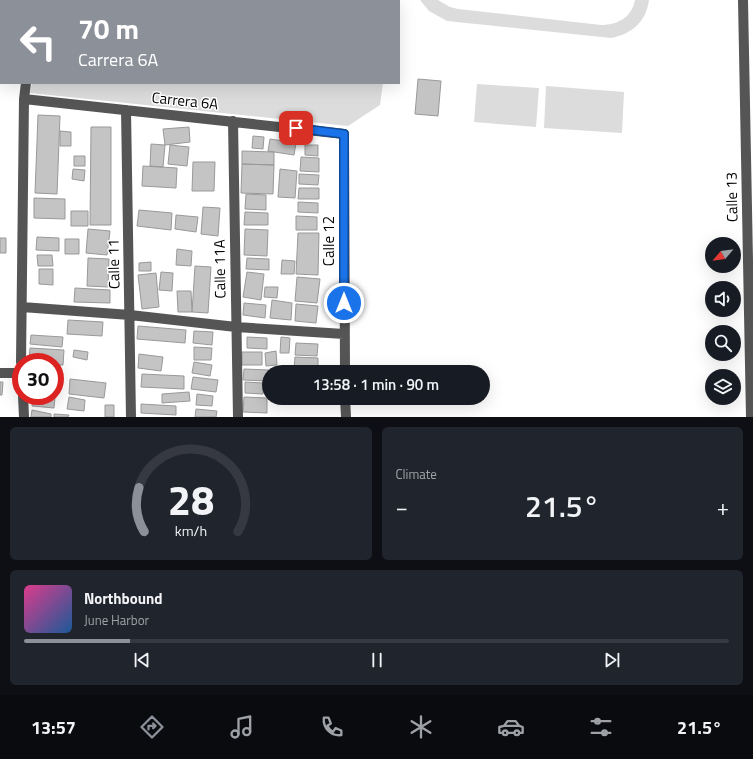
<!DOCTYPE html>
<meta charset="utf-8">
<style>
body{margin:0;font-family:"Titillium Web",sans-serif;background:#20242c;color:#f1f3f6;height:100vh;display:flex;flex-direction:column;font-size:15px;white-space:nowrap}
*{box-sizing:border-box;margin:0}
p{font-size:13px;color:#9ea1a6}
.icon{flex:none;width:22px;height:22px;fill:none;stroke:currentColor;stroke-width:2;stroke-linecap:round;stroke-linejoin:round}
.map{position:relative;height:417px;overflow:hidden}
.side{display:flex;flex-direction:column;gap:10px;padding:10px;background:#0d0f14;flex:1}
.side>*{flex:none}
.banner{position:absolute;left:0px;top:0px;width:400px;height:84px;box-shadow:0 4px 16px #0002;background:#8c9099;color:#fff;overflow:hidden}
.needle{width:26px;rotate:241deg}
.controls{position:absolute;left:705px;top:237px;display:grid;gap:8px}
.controls a{display:grid;place-items:center;width:36px;height:36px;border-radius:50%;background:#171b24;box-shadow:0 4px 16px #0002;font-size:20px}
.speed{position:absolute;left:12px;top:353px;display:flex;gap:8px;font-size:20px;font-weight:700;text-align:center}
.speed>*{display:grid;place-content:center;width:52px;height:52px;border-radius:50%;background:#171b24;box-shadow:0 4px 16px #0002;line-height:1}
.speed .limit{border:6px solid #d22;background:#fff;color:#111}
.pin{position:absolute;display:grid;place-items:center;width:34px;height:34px;color:#fff;margin:-17px;border-radius:8px;box-shadow:0 2px 6px #0006}
.me{position:absolute;width:44px;margin:-22px;rotate:0deg;stroke-linejoin:round;filter:drop-shadow(0 0 3px #0008)}
.turn{display:flex;align-items:center;gap:14px;height:84px;padding:0 12px;font-size:18px}
.turn .icon{width:52px;height:52px;stroke-width:2.5}
.turn b{display:block;font-size:28px;line-height:34px}
.big{font-size:30px;font-weight:600;line-height:1.1}
.side .widget{flex:1;display:flex;flex-direction:column;justify-content:center;gap:6px;min-width:0;padding:0 14px;border-radius:6px;background:#20242c}
.side .dial{align-items:center;gap:0}
.dial svg{height:104px;overflow:visible;fill:none;stroke:#363941;stroke-width:7;stroke-linecap:round;text-anchor:middle}
.dial text{fill:#f1f3f6;stroke:none}
.song{display:flex;align-items:center;gap:12px}
.cover{width:48px;height:48px;border-radius:6px;background:linear-gradient(135deg,hsl(330 70% 55%),hsl(210 70% 35%))}
.played{height:4px;border-radius:2px;background:linear-gradient(90deg,#8c9099 15%,#363941 15%)}
.keys{display:flex;justify-content:space-around;direction:ltr}
.heat{display:flex;justify-content:space-between;align-items:center;font-size:22px;direction:ltr}
.side .tiles{flex:1;display:grid;gap:10px;grid-template-columns:1fr 1fr}
.widget:last-child{grid-column:span 2}
.trip{position:absolute;left:262px;top:365px;width:228px;height:40px;border-radius:20px;background:#171b24;box-shadow:0 4px 16px #0002;font-weight:600;line-height:40px;text-align:center}
.tabs{display:flex;height:64px;justify-content:space-around;align-items:center;background:#090b0e;color:#9ea1a6}
.tabs .icon{width:28px;height:28px}
.tabs .selected{color:#8c9099}
.tabs b{font-size:18px;color:#f1f3f6}
.map>svg:first-child{display:block}
.green{fill:#dcdcdc}
.building{fill:#c4c4c4;stroke:#999}
.lines{fill:none;stroke-linecap:round;stroke-linejoin:round}
.minor{stroke:#555;stroke-width:10}
.route-casing{stroke:#114b97;stroke-width:10}
.route{stroke:#1a73e8;stroke-width:7}
.labels{text-anchor:middle;stroke-width:3;stroke-linejoin:round;paint-order:stroke}
.street-label{font-size:15px;fill:#000;stroke:#fff}
</style>
<div class="map">
<svg width="753" height="417" viewBox="0 0 753 417">
<rect width="100%" height="100%" fill="#fff"/>
<path class="green" d="M43,0H393L43,1Z
M420,0H438L450,7L458,9L601,25C618,25 632,17 635,0H649C646,22 632,34 611,38L447,21L429,11Z
M32,83H383L380,105L348,126L30,93Z
M477,84L539,88L536,127L474,122Z
M546,86L624,92L622,133L544,128Z"/>
<path class="building" d="M418,79L441,81L438,116L415,114Z
M38,115L60,116L57,194L35,193Z
M91,127H111V225H90Z
M189,127L190,142L165,145L163,129Z
M60,131L71,132V146H60Z
M253,136L264,137L263,149L252,148Z
M270,139L296,143L294,155L268,151Z
M151,144L165,145L163,167L150,166Z
M170,145L189,147L187,166L168,164Z
M305,145H318V156L305,155Z
M242,151L274,152V165L242,164Z
M74,156H85V166H74Z
M301,157L319,158V172L300,171Z
M193,162H215L214,191H192Z
M242,164L274,165L273,194L241,193Z
M143,166L177,168L176,188L142,186Z
M73,169L85,170L84,181L72,179Z
M280,169L297,171L295,198L278,197Z
M299,174L319,175L318,185L299,184Z
M299,188H319V199H298Z
M246,194L266,195V210L245,209Z
M34,198L65,199V219L34,218Z
M298,202L318,203V213L298,212Z
M203,207L220,208L218,236L201,234Z
M139,210L172,213L171,230L137,226Z
M71,211H88V226H71Z
M245,212L268,213V225H244Z
M176,215L198,217L196,232L175,229Z
M296,216L317,217V230H296Z
M88,229L110,231L107,255L86,253Z
M245,229L268,230L267,256L244,255Z
M298,233H319L318,275L296,274Z
M37,237L59,238V251L36,250Z
M0,238H6V253H0Z
M65,239H79V254H65Z
M177,249L192,251L191,266L176,265Z
M37,255H52L53,266H38Z
M88,258L109,259L108,287L87,286Z
M247,258L269,259V270L246,269Z
M282,260L295,261L294,274H281Z
M151,262V271H139V263Z
M195,266L211,267L208,313L192,312Z
M39,269H53V285L39,284Z
M161,272L173,273L172,291L159,290Z
M247,272L264,274L261,300L243,297Z
M156,273L159,307L142,309L138,275Z
M297,277L320,279L317,303L295,301Z
M265,287H278L277,298L264,297Z
M75,288L110,290V303L74,302Z
M177,291H191L192,312H178Z
M272,300L292,303L291,320L270,318Z
M244,303L266,305L265,318L243,315Z
M296,304L318,306L316,323L295,321Z
M68,320L103,322L102,336L67,334Z
M138,326L186,330L185,343L137,339Z
M194,331L213,332L212,345L193,343Z
M31,335L63,337L62,347L30,344Z
M247,337L267,338V349L247,348Z
M281,337L290,338L289,353H280Z
M296,343L318,344L317,356L295,355Z
M194,347L212,348L211,360H194Z
M30,348L64,350L63,365H55V362H29Z
M74,350L88,352L87,360L73,357Z
M276,351L277,365L266,366L265,353Z
M242,352H262V365H242Z
M139,354L163,357L161,371L138,368Z
M295,357L318,358V372L294,371Z
M194,362L212,365L210,376L192,373Z
M244,369L269,370L268,381L243,380Z
M142,374L184,376V389L141,387Z
M193,377L218,380L216,392L191,389Z
M70,379L106,383L104,398L69,394Z
M0,382H3L2,395H0Z
M245,382L263,383V394L245,393Z
M189,392L190,401L162,403V394Z
M197,394L213,396L212,406L196,405Z
M33,396L55,397L54,408L32,406Z
M69,397L85,400L84,411L67,409Z
M244,397L267,398V413L243,412Z
M141,404L176,406V415L141,413Z
M105,405H114V417H105Z
M196,409L217,411L216,417H195Z
M32,410L51,414V417H31Z
M54,414L69,415L68,417H54Z"/>
<g class="lines">
<path class="minor" d="M743,0L751,417
M37,1V0
M24,99L344,134L345,372
M126,110L131,417
M233,121L238,417
M22,307L130,315L236,327L344,334
M21,362L24,99L26,83
M0,373H21
M23,396L24,417
M345,398L346,417"/>
</g>
<g class="lines">
<g class="route-casing">
<path id="route" d="M296,128L344,134V303"/>
</g>
<use href="#route" class="route"/>
</g>
<g class="labels">
<g class="street-label">
<text transform="translate(185 101) rotate(6)" y="5">Carrera 6A</text>
<text transform="translate(732 197) rotate(-91)" y="5">Calle 13</text>
<text transform="translate(329 241) rotate(-90)" y="5">Calle 12</text>
<text transform="translate(114 264) rotate(-91)" y="5">Calle 11</text>
<text transform="translate(220 269) rotate(-91)" y="5">Calle 11A</text>
</g>
</g>
</svg>
<div class="controls">
<a><svg class="needle" viewBox="-14 -14 28 28"><path d="M0-13l5 13h-10z" fill="#e53935"/><path d="M0 13l5-13h-10z" fill="#9ea1a6"/></svg></a>
<a><svg class="icon" aria-label="sound" viewBox="0 0 24 24"><path d="M4 9h4l5-4v14l-5-4H4zM17 9q2 3 0 6"/></svg></a>
<a><svg class="icon" aria-label="search" viewBox="0 0 24 24"><circle cx="10" cy="10" r="6"/><path d="M15 15l6 6"/></svg></a>
<a><svg class="icon" aria-label="layers" viewBox="0 0 24 24"><path d="M12 4l9 5-9 5-9-5zM3 14l9 5 9-5"/></svg></a>
</div>
<div class="speed"><div class="limit">30</div></div>
<div class="pin" style="left:296px;top:128px;background:#d93025"><svg class="icon" aria-label="arrive" viewBox="0 0 24 24"><path d="M6 21V4h12l-3 4 3 4H6"/></svg></div>
<svg class="me" style="left:344px;top:303px" viewBox="-20 -20 40 40"><circle r="17" fill="#1a73e8" stroke="#fff" stroke-width="3"/><path d="M0-11L8 9 0 5-8 9z" fill="#fff"/></svg>
<div class="trip">13:58 · 1 min · 90 m</div>
<div class="banner">
<div class="turn"><svg class="icon" aria-label="left" viewBox="0 0 24 24"><path d="M17 20v-9H6M10 6l-5 5 5 5"/></svg><div><b>70 m</b>Carrera 6A</div></div>
</div>
</div>
<section class="side">
<div class="tiles">
<div class="widget dial"><svg viewBox="0 0 100 80">
<path d="M14 69A42 42 0 1 1 86 69"/>
<path d="M14 69A42 42 0 0 1 10 35" stroke="#8c9099"/>
<text x="50" y="56" font-size="32" font-weight="700">28</text>
<text x="50" y="72" font-size="11">km/h</text>
</svg></div>
<div class="widget"><p>Climate</p>
<div class="heat"><a>−</a><b class="big">21.5°</b><a>+</a></div>
</div>
<div class="widget">
<div class="song"><i class="cover"></i><div><b>Northbound</b><p>June Harbor</p></div></div>
<div class="played"></div>
<div class="keys"><svg class="icon" aria-label="previous" viewBox="0 0 24 24"><path d="M18 5L8 12l10 7zM5 5v14"/></svg><svg class="icon" aria-label="pause" viewBox="0 0 24 24"><path d="M8 5v14M16 5v14"/></svg><svg class="icon" aria-label="next" viewBox="0 0 24 24"><path d="M6 5l10 7-10 7zM19 5v14"/></svg></div>
</div>
</div>
</section>
<nav class="tabs">
<b>13:57</b>
<svg class="icon selected" aria-label="directions" viewBox="0 0 24 24"><path d="M12 3l9 9-9 9-9-9zM9 14v-3h6M13 9l2 2-2 2"/></svg>
<svg class="icon" aria-label="music" viewBox="0 0 24 24"><path d="M9 18V5l10-2v13"/><circle cx="6" cy="18" r="3"/><circle cx="16" cy="16" r="3"/></svg>
<svg class="icon" aria-label="phone" viewBox="0 0 24 24"><path d="M5 4h4l2 5-3 2q2 4 5 5l2-3 5 2v4C11 20 4 13 5 4z"/></svg>
<svg class="icon" aria-label="climate" viewBox="0 0 24 24"><path d="M12 3v18M4 7l16 10M4 17L20 7"/></svg>
<svg class="icon" aria-label="car" viewBox="0 0 24 24"><path d="M5 17H2v-5l4-1 3-4h7l3 4 3 1v5h-3M9 17h6M6 11h13"/><circle cx="7" cy="17" r="2"/><circle cx="17" cy="17" r="2"/></svg>
<svg class="icon" aria-label="filters" viewBox="0 0 24 24"><path d="M4 7h16M4 17h16"/><circle cx="9" cy="7" r="2"/><circle cx="15" cy="17" r="2"/></svg>
<b>21.5°</b>
</nav>
